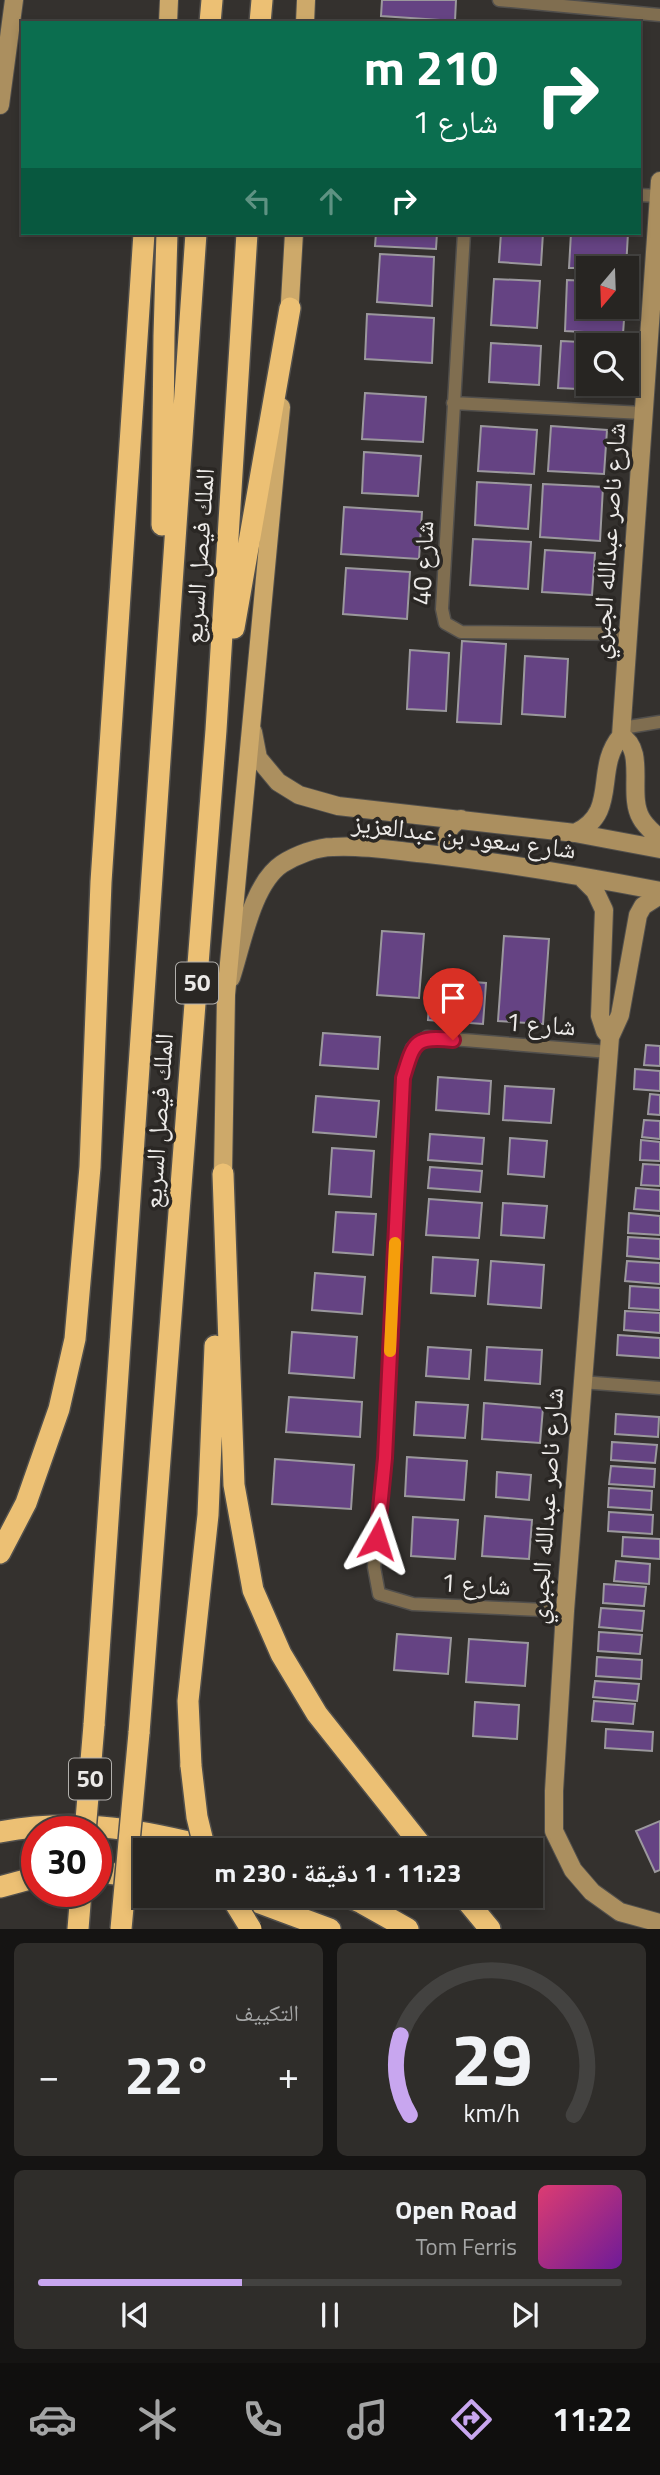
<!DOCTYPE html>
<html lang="ar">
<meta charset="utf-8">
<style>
body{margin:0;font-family:"Titillium Web","Noto Naskh Arabic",sans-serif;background:#2f2d2a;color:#f1f3f6;direction:rtl;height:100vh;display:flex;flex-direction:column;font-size:26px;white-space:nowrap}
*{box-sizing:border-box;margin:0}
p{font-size:23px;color:#a4a5a5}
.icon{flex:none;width:38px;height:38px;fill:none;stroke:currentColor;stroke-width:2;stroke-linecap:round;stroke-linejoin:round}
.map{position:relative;height:1929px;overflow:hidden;direction:ltr}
.side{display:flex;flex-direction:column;gap:14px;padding:14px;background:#151413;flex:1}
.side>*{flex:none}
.banner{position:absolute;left:21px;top:21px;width:620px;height:214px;border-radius:0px;box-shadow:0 4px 10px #0003,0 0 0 2px #434240;direction:rtl;background:#0b6e4f;color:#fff;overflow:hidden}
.needle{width:46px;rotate:199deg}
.tools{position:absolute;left:576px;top:256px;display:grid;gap:14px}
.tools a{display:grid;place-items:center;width:63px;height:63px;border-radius:0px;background:#272522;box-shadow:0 4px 10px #0003,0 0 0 2px #434240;font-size:35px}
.speed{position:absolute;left:21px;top:1816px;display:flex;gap:14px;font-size:35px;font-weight:700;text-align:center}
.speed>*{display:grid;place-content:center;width:91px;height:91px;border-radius:50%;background:#272522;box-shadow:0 4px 10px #0003,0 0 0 2px #434240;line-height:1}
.speed .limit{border:10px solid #d22;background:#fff;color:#111}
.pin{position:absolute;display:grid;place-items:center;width:60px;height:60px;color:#fff;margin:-72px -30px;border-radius:50% 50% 50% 0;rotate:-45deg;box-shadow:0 0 7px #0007}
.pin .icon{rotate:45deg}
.me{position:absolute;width:77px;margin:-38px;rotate:6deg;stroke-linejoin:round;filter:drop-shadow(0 0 5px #0008)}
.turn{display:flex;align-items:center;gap:24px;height:147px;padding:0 28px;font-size:32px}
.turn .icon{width:91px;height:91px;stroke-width:2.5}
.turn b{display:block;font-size:49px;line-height:60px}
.lanes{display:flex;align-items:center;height:66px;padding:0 28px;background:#0003;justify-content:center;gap:35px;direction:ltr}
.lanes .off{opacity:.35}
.big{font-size:52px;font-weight:700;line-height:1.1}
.side .card{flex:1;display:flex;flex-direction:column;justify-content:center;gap:10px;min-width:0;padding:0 24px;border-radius:10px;background:#2f2d2a}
.side .dial{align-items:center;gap:0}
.dial svg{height:182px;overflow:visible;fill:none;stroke:#434240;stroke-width:7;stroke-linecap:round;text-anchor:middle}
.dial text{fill:#f1f3f6;stroke:none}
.song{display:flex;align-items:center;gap:21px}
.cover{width:84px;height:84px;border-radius:10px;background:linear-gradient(135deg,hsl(340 70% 55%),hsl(280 70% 35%))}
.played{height:7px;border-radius:4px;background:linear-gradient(90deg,#c8a6ef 35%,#434240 35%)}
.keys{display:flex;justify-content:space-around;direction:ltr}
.heat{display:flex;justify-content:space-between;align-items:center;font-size:38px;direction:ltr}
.side .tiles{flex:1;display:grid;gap:14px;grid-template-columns:1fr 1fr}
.card:last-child{grid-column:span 2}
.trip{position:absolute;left:133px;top:1838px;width:410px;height:70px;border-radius:0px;background:#272522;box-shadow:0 4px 10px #0003,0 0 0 2px #434240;font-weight:700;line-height:70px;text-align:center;direction:rtl}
.tabs{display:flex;height:112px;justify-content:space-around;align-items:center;background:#100f0e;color:#a4a5a5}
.tabs .icon{width:49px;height:49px}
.tabs .active{color:#c8a6ef}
.tabs b{font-size:32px;color:#f1f3f6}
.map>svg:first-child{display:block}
.building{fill:#654383;stroke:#9b989d;stroke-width:2}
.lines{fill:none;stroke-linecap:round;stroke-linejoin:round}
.street-casing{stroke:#514f4c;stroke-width:15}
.secondary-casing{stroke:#514f4c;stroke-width:20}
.primary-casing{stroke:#514f4c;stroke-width:20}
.highway-casing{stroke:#514f4c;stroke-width:24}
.street{stroke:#806e50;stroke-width:12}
.secondary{stroke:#ab8f5f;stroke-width:18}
.primary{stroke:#cda96a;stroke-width:18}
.highway{stroke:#ecc074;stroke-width:21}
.highway-bridge-casing{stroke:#514f4c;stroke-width:24;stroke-linecap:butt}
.highway-bridge{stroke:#ecc074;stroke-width:21}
.route-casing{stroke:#92132f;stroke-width:18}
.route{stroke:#e11d48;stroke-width:12}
.slow{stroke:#f59e0b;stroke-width:12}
.labels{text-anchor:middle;stroke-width:7;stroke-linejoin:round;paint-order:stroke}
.shield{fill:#2a2724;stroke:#b2b0ad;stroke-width:2}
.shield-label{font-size:24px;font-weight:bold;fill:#eceae8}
.street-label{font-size:26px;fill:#eceae8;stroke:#2a2724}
</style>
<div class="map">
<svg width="660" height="1929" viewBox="0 0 660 1929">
<rect width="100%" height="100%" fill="#34312e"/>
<path class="building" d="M382,0H456L455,21L381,16Z
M376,233H437L436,249L375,246Z
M501,233H543L541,265L499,262Z
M571,233H628L626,268H569Z
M380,254L434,257L432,306L377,302Z
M494,279L540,281L537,328L491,325Z
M567,280L588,281V306H625L623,334L565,331Z
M367,314L434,318L432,363L365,359Z
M561,341L622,344L588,345V383H619V391L558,388Z
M491,343L541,346L539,385L489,382Z
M365,393L426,397L423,442L362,439Z
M481,426L537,430L534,474L478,471Z
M551,426L607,430L604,474L548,471Z
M364,452L421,456L418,496L362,493Z
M477,482L531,485L528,529L475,525Z
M543,484L603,487L600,541L540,537Z
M344,507L422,512L419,559L341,554Z
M473,539L531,542L528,589L470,585Z
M545,550L595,553L592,595L542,592Z
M346,568L410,572L407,619L343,614Z
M462,641L506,644L501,724L457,722Z
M410,650L449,653L446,711L407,709Z
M525,656L568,659L565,717L522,714Z
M382,931L424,934L419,998L377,995Z
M504,936L549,939L543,1024L498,1021Z
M431,979L486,983L483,1024L428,1020Z
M323,1033L380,1037L378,1069L320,1065Z
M646,1045L660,1046V1066L644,1065Z
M635,1069L660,1071V1091L634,1089Z
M438,1077L491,1081L489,1114L436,1110Z
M505,1086L554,1089L551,1123L503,1120Z
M650,1094L660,1095V1115L648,1114Z
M316,1096L379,1101L376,1137L313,1132Z
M644,1120L660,1121V1139L642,1137Z
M430,1134L484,1138L482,1164L428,1160Z
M510,1138L547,1141L544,1177L508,1174Z
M641,1140L660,1142V1161L640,1160Z
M332,1148L374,1151L371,1197L329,1194Z
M643,1164L660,1165V1186L641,1185Z
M430,1167L482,1171L480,1192L428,1188Z
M636,1188L660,1190V1211L634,1209Z
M429,1199L482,1203L479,1238L426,1235Z
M503,1203L547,1206L544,1238L501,1235Z
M336,1212L376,1214L373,1255L333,1252Z
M629,1213L660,1216V1235L628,1233Z
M628,1237L660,1239V1259L627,1256Z
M433,1257L478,1260L475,1296L431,1293Z
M491,1261L544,1265L541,1308L488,1304Z
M627,1261L660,1263V1284L625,1281Z
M315,1273L365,1277L362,1314L312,1310Z
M630,1286L660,1288V1310L629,1308Z
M625,1311L660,1313V1333L624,1330Z
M292,1332L357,1337L354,1378L289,1373Z
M618,1335L660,1338V1358L617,1355Z
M428,1347L471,1350L469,1379L426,1376Z
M487,1347L542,1350L540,1384L485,1380Z
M289,1397L362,1402L360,1437L286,1432Z
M416,1402L468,1405L465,1438L414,1435Z
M484,1403L543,1408L540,1443L482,1439Z
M616,1414L659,1417L658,1437L615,1434Z
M612,1442L657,1445L655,1463L611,1460Z
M407,1457L467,1461L464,1500L405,1496Z
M275,1459L354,1465L351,1509L272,1504Z
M611,1466L655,1469L654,1487L609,1484Z
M497,1472L531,1475L529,1500L496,1497Z
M609,1488L652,1491L651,1510L608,1507Z
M609,1512L653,1515L652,1534L608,1531Z
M485,1516L532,1520L529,1559L482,1556Z
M413,1517L458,1520L455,1559L411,1556Z
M623,1537L660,1539V1559L622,1556Z
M616,1561L650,1564L649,1584L614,1581Z
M604,1584L646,1587L644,1606L603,1603Z
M601,1608L644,1611L642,1631L599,1627Z
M599,1632L642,1635L640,1654L598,1651Z
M397,1634L451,1638L448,1674L394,1670Z
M469,1639L528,1643L525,1686L466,1682Z
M597,1657L642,1660L641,1679L596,1676Z
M595,1681L639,1684L637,1701L593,1697Z
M594,1701L635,1704L633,1724L592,1721Z
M475,1702L519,1705L517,1739L473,1736Z
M606,1729L653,1732L652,1751L605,1748Z
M660,1821V1870L655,1872L636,1831Z"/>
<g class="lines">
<g class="street-casing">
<path id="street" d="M499,0L660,15
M639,195L659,196
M464,233L442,609L445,623L461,632L628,634
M453,403L643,413
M622,728L660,722
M581,1382L660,1388
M565,1611L413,1604L379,1594L374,1567L385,1458L403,1078L412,1048L427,1037L609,1052"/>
</g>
<g class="secondary-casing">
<path id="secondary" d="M0,105L14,0
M253,732L258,758L278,782L299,795L338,806L575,833L660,849
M621,736C647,750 627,794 641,818C645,826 654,833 660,839
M575,833C620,812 593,769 621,736L660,181
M456,857C442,845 444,827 461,819
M581,877L595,891L604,910L600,1016L605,1031L610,1037
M660,895L643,906L638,915L620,1015L610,1037L565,1611L554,1791V1831L573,1870L592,1892L620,1912L660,1923
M231,978C242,945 252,884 282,864C296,855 317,847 333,847C364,845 397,851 428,854C506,863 583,876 660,891"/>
</g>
<g class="primary-casing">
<path id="primary" d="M168,23L169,0
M305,23L306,0
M289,319L294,233
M223,1174L226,995L281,407"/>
</g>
<g class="highway-casing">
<path id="highway" d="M210,23L212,0
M260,23L262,0
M162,525L164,336L167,233
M234,628L290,308
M223,1174L234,1485L253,1590L281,1654L317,1714L425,1850
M0,1553L26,1503L59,1409L75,1339L90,1167L101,882L144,233
M94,1725L196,233
M139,1733L216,730L247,233
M191,1766L188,1701L208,1515L215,1346
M0,1832C79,1817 144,1830 221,1850
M96,1872L145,1877
M0,1887L37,1877
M230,1895L257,1902L330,1929
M344,1895L362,1903L408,1929
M462,1895L490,1929
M78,1929L81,1892"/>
</g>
<use href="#street" class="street"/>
<use href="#secondary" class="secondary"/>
<use href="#primary" class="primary"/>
<use href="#highway" class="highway"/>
<g class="highway-bridge-casing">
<path id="highway-bridge" d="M191,1766L197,1817L205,1850
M85,1832L94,1725
M230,1895L251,1929
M121,1929L139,1733"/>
</g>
<use href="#highway-bridge" class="highway-bridge"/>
</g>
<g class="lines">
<g class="route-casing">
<path id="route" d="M377,1539L385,1458L403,1078C414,1042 414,1036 453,1040"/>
</g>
<use href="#route" class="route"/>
<path class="slow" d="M390,1351L395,1243"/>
</g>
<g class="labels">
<g class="shield">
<rect x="176" y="962.5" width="42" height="41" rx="5"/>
<rect x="69" y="1758.5" width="42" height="41" rx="5"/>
</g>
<g class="shield-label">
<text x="197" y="991">50</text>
<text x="90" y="1787">50</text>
</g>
<g class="street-label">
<text transform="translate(608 541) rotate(-86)" y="9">شارع ناصر عبدالله الجبري</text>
<text transform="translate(199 556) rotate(-86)" y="9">الملك فيصل السريع</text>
<text transform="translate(423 563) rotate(-88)" y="9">شارع 40</text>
<text transform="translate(464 836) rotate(7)" y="9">شارع سعود بن عبدالعزيز</text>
<text transform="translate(541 1024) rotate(4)" y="9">شارع 1</text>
<text transform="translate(158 1121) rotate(-86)" y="9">الملك فيصل السريع</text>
<text transform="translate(546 1506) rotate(-86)" y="9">شارع ناصر عبدالله الجبري</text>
<text transform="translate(476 1584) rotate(3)" y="9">شارع 1</text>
</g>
</g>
</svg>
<div class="tools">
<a><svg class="needle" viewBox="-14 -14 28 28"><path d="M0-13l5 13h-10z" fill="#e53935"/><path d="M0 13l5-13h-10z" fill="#a4a5a5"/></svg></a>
<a><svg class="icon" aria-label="search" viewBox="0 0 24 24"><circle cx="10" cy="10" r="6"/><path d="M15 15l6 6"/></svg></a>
</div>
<div class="speed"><div class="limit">30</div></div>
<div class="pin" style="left:453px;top:1040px;background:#d93025"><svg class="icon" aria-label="arrive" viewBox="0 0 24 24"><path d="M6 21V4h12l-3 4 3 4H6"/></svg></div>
<svg class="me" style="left:377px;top:1539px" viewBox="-20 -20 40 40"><path d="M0-17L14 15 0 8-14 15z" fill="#e11d48" stroke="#fff" stroke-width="4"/></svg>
<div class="trip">11:23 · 1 دقيقة · 230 m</div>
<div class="banner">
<div class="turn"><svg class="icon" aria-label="right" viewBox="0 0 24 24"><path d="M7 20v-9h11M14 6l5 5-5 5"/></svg><div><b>210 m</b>شارع 1</div></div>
<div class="lanes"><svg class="icon off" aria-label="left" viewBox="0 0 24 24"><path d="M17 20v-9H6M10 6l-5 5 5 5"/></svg><svg class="icon off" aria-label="ahead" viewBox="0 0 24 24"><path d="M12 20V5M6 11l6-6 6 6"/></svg><svg class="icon" aria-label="right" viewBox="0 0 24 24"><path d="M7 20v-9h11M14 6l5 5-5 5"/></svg></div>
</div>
</div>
<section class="side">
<div class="tiles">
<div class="card dial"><svg viewBox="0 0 100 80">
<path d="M14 69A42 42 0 1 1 86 69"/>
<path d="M14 69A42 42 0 0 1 10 34" stroke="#c8a6ef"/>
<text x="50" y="56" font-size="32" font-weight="700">29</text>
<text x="50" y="72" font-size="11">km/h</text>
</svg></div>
<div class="card"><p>التكييف</p>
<div class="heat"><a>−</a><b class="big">22°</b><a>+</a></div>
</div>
<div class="card">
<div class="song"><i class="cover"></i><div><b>Open Road</b><p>Tom Ferris</p></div></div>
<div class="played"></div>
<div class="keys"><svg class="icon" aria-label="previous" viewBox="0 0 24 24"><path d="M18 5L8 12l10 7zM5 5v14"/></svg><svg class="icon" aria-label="pause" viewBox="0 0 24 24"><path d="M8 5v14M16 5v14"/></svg><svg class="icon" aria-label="next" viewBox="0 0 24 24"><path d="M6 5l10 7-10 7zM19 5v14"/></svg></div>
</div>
</div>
</section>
<nav class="tabs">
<b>11:22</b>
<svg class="icon active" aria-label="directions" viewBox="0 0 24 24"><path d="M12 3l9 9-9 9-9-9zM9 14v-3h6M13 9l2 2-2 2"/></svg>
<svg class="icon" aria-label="music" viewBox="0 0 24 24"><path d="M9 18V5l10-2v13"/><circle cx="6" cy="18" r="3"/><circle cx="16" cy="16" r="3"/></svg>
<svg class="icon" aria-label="phone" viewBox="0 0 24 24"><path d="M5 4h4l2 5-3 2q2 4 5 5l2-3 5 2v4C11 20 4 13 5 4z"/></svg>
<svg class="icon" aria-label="climate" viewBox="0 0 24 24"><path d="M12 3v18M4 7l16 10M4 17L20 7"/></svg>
<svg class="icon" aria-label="car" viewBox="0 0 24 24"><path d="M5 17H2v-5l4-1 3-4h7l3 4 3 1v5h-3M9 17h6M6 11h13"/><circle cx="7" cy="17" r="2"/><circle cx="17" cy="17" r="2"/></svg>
</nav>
